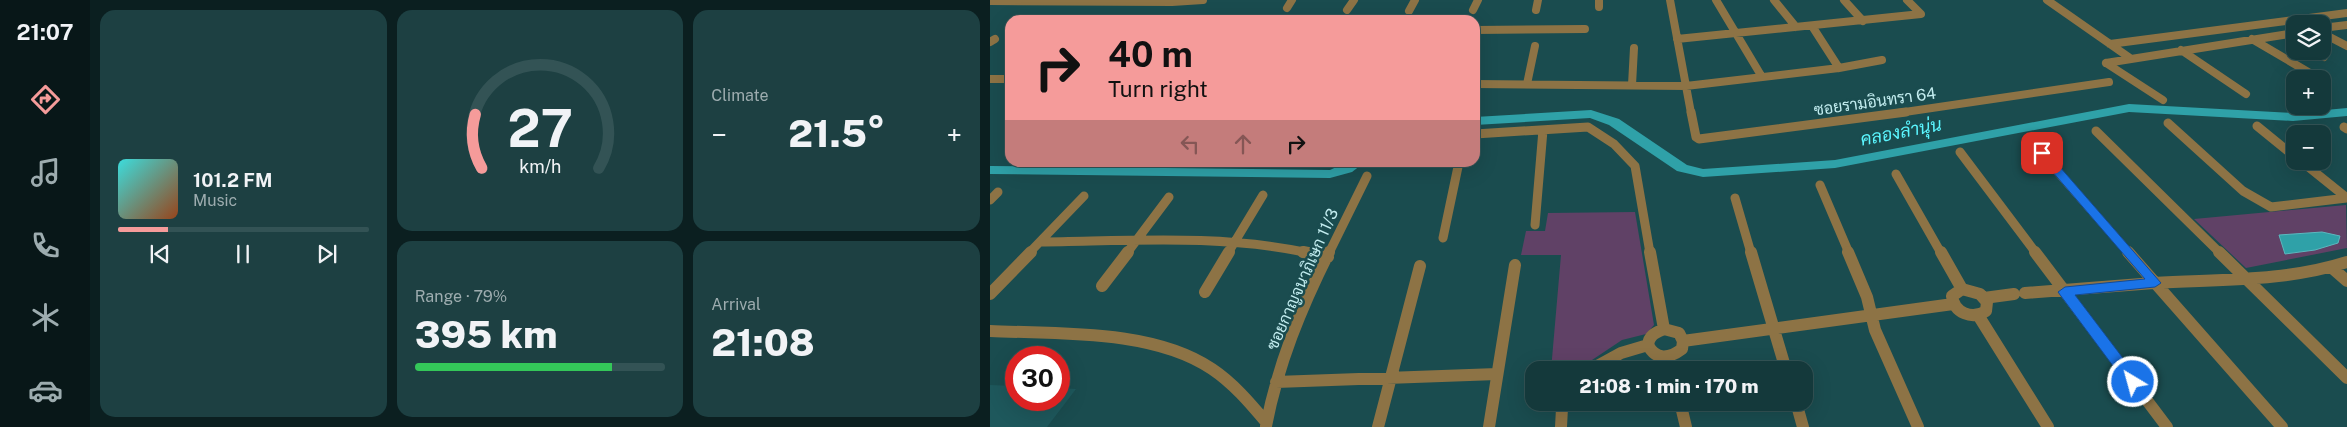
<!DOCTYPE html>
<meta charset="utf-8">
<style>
body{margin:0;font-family:"Public Sans",Sarabun,sans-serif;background:#1d4042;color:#f1f3f6;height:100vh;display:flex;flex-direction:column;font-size:19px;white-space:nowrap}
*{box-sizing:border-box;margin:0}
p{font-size:16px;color:#9dacaf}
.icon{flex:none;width:28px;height:28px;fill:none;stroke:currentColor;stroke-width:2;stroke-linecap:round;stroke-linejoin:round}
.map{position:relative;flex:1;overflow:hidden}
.details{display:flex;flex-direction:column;gap:10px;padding:10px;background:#0b1f20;width:900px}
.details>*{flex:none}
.banner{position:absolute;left:15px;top:15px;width:475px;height:152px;border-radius:15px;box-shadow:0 5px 20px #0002,0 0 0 1px #335355;background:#f59b9a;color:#111;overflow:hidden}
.controls{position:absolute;left:1296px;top:15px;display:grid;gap:10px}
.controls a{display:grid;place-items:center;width:45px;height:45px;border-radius:10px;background:#14393b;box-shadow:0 5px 20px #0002,0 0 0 1px #335355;font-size:25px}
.speed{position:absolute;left:15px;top:346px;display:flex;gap:10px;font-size:25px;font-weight:700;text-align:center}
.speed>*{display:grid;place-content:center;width:65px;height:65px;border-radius:50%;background:#14393b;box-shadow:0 5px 20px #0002,0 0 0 1px #335355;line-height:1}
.speed .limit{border:8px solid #d22;background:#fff;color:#111}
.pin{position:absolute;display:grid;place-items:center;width:42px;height:42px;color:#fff;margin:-21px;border-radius:10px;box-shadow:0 2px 8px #0006}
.me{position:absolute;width:55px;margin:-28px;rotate:323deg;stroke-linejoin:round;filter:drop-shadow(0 0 4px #0008)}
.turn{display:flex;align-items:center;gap:18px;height:105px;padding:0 20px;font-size:22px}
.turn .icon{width:65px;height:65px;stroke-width:2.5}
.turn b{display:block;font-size:35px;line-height:42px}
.lanes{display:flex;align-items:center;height:48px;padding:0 20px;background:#0003;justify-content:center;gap:25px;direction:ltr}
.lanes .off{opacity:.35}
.big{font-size:38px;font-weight:800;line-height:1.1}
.details .widget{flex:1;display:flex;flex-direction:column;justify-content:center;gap:8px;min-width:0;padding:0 18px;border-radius:15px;background:#1d4042}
.details .dial{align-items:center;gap:0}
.dial svg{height:130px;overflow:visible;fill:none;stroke:#335355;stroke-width:7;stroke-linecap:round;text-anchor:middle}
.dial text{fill:#f1f3f6;stroke:none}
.song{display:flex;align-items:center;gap:15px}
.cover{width:60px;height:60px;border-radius:8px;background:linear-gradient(135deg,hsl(180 70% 55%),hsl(20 70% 35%))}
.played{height:5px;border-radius:2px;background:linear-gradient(90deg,#f59b9a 20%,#335355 20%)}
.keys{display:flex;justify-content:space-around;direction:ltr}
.heat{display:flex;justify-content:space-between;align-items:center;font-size:28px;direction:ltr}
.charge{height:8px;border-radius:4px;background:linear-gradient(90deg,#34c759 79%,#335355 0)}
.details .tiles{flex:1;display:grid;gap:10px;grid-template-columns:repeat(3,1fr)}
.widget:first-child{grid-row:span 2}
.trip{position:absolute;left:535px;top:361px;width:288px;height:50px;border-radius:15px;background:#14393b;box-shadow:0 5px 20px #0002,0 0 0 1px #335355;font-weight:800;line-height:50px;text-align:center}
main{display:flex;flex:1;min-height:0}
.menu{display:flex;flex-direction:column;width:90px;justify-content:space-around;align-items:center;background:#081718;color:#9dacaf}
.menu .icon{width:35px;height:35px}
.menu .active{color:#f59b9a}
.menu b{font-size:22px;color:#f1f3f6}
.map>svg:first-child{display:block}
.built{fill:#1e585c}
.green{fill:#604166}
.water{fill:#2fa1a8;stroke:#5bb8be}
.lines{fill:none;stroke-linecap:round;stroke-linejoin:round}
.canal{fill:#2fa1a8;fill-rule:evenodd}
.minor-far2{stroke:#8d7345;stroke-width:8}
.minor-far1{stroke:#8d7345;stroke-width:9}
.minor{stroke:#8d7345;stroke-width:12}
.route{fill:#1a73e8;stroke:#114b97}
.labels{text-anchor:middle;stroke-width:5;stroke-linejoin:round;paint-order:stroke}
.street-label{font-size:16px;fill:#c3edf0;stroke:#1a4c4f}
.water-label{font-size:18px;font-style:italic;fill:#5bf6ff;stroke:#1a4c4f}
</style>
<main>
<nav class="menu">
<b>21:07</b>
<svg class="icon active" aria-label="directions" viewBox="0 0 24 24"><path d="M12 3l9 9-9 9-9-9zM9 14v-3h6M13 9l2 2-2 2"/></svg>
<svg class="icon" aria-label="music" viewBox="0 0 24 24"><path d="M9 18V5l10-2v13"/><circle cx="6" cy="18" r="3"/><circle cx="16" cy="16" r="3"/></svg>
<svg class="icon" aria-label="phone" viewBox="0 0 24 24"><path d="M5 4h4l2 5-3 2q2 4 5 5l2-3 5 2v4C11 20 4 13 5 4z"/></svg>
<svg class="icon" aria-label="climate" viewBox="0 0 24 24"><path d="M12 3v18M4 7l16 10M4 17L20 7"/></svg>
<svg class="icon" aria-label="car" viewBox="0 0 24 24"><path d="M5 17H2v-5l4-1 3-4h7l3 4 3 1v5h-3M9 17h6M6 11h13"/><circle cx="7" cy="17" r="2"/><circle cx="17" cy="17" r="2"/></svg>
</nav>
<section class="details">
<div class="tiles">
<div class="widget">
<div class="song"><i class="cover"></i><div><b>101.2 FM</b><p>Music</p></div></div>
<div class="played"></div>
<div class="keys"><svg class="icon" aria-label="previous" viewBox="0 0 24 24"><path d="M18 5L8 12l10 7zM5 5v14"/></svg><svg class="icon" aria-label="pause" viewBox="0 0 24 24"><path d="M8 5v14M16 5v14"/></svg><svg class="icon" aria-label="next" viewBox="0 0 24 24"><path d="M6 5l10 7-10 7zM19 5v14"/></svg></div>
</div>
<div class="widget dial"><svg viewBox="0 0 100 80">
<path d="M14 69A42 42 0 1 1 86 69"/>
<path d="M14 69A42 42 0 0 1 10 36" stroke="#f59b9a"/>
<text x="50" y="56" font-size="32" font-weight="700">27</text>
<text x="50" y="72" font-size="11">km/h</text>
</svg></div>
<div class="widget"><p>Climate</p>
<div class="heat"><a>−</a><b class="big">21.5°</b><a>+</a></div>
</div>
<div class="widget"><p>Range · 79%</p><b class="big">395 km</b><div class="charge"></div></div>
<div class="widget"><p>Arrival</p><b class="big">21:08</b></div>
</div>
</section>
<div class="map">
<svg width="1357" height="427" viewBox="0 0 1357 427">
<rect width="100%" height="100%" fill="#1a4c4f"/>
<path class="built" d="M0,385L26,386V400H69V388L86,389L57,427H0Z"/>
<path class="green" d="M1356,205L1357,248L1256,268L1204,219Z
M645,212L664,325L656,334L632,340L587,370H561L571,255H531L536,231H555L558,213Z"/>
<path class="water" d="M1332,232L1350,236L1348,243L1325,250L1295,254L1289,235Z"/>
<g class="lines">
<path class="canal" d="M1139,104L1303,113L1357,108V116L1303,121L1139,112L845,168L713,177L687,171L619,125L600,118L485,125V117L601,110L629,119L697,165L713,169L845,160Z
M357,162H375L362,172L340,178L0,174V166L340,170Z"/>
<path class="minor-far2" d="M609,0V7
M680,0L701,113
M726,0L772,77
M784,0L806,27
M854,0L873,21
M1057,0L1140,58
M0,1L182,2L213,0
M297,8L302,0
M357,10L364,0
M483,10L488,0
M546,10L548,0
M419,11L425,0
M822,26L849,68
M1332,28L1357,25
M485,30L595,29
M1332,33L1357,46
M687,39L931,14L917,0
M1262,39L1330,79
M0,42L5,39
M1120,44L1357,13
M1191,50L1256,94
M1325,51L1334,57
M1116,63L1305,33
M1116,63L1173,100
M0,79H20
M485,84L696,86L849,68L892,60
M537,84L545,46
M642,85L644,48
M908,113L1119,82"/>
<path class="minor-far1" d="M701,112L706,137L709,139L916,112
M1178,123L1253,191L1281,207L1357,198
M1267,126L1305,157
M1354,127L1357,129
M1106,131L1230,253
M485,134L598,127L624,144L645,166L660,253
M1039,139L1139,253
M970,152L1046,253
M1311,161L1357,198
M906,174L951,253
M830,185L859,253
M745,198L761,253
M0,200L8,192
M545,225L553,130
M453,238L469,162
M51,242C140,241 232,234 319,253
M39,253L94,196
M137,253L179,197
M238,253L273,195
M339,253L377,176"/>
<path class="minor" d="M313,252L338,257
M660,252L674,329
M761,252L796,370
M858,252L877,297L885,330L928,427
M951,252L972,289
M1045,252L1177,427
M1138,252L1292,427
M1229,252L1357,378
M1341,267L1357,281
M112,286L138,252
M972,289L990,294L997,302L996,311C982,320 964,313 962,296Z
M215,292L239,252
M1035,293C1078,290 1121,286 1164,283C1229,279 1294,282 1357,262
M0,294L41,252
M994,298L1024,294
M988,315L1058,427
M674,329L689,333L693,341L692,349C680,358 666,361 658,345C659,335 665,333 674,329Z
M0,331C68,334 163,329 222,369C243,383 260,403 276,422
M693,341L963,304
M679,358L682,370
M600,370L631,353L658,345
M286,382L507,374
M690,402L696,427
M806,402L813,427
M276,426C288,364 311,308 339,252
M388,427L430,266
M499,427L525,265
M571,427L572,408L576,402"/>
</g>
<path class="route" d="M1052,150L1056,151L1171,283L1165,287L1085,295L1148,378L1150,382L1148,386L1143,388L1138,386L1068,292L1075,287L1155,279L1048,155L1047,153Z"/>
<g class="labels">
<g class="street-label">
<text transform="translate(885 101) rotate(-8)" y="6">ซอยรามอินทรา 64</text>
<text transform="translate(312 279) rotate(-66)" y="6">ซอยกาญจนาภิเษก 11/3</text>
</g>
<g class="water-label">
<text transform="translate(911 132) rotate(-11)" y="6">คลองลำนุ่น</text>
</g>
</g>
</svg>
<div class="controls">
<a><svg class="icon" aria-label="layers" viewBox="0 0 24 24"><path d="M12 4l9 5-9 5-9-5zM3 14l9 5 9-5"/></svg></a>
<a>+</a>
<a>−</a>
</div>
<div class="speed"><div class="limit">30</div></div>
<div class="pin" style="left:1052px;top:153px;background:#d93025"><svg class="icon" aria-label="arrive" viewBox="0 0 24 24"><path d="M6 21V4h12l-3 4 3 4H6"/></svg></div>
<svg class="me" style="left:1143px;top:382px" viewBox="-20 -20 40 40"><circle r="17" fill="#1a73e8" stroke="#fff" stroke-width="3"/><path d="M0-11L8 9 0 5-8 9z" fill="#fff"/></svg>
<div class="trip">21:08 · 1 min · 170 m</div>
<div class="banner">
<div class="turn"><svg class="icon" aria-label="right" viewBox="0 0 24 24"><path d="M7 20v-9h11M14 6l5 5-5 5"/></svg><div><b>40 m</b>Turn right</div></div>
<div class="lanes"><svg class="icon off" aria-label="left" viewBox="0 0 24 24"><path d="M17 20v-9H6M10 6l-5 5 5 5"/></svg><svg class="icon off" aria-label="ahead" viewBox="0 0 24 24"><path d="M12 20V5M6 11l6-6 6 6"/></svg><svg class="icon" aria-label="right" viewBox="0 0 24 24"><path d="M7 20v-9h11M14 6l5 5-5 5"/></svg></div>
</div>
</div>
</main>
